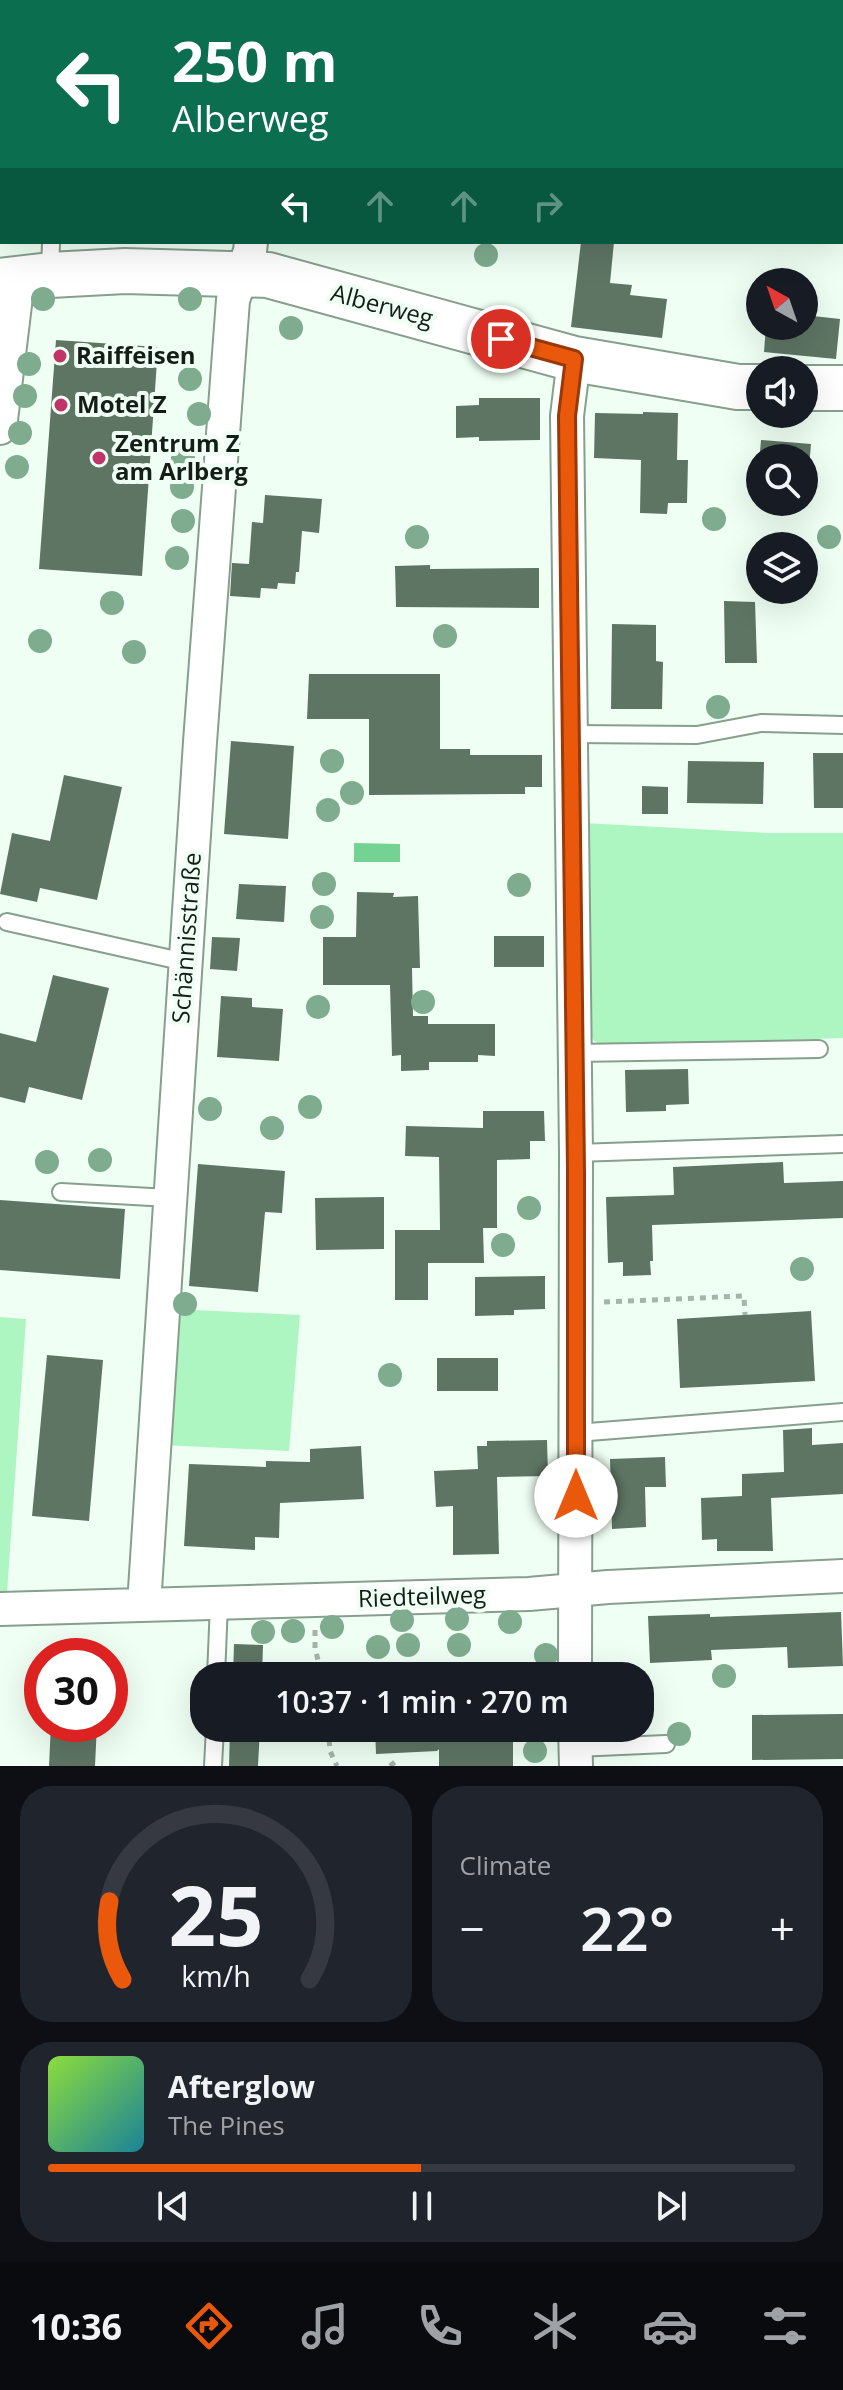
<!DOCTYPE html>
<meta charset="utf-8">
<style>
body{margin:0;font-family:"Open Sans",sans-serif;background:#20242c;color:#f1f3f6;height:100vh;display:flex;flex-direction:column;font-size:30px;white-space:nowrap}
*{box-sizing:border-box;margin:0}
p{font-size:26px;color:#9ea1a6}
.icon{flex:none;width:44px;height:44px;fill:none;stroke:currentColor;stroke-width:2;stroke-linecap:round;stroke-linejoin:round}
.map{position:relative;height:1766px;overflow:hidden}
.drawer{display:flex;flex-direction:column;gap:20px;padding:20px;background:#0d0f14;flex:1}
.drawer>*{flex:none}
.guide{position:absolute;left:0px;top:0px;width:844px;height:244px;box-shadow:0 8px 32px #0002;background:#0b6e4f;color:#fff;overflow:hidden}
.needle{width:52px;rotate:320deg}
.fabs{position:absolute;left:746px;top:268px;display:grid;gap:16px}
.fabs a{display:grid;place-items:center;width:72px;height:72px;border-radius:50%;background:#171b24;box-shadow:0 8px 32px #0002;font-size:40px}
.speed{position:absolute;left:24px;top:1638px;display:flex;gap:16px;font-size:40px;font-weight:700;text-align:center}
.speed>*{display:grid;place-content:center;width:104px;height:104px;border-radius:50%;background:#171b24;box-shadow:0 8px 32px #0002;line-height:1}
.speed .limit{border:12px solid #d22;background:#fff;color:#111}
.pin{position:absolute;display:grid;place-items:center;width:68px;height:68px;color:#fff;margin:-34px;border:4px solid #fff;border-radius:50%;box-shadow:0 2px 8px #0007}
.me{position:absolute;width:88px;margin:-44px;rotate:0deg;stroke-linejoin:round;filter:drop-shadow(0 0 6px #0008)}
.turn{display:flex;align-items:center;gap:28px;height:168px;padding:0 40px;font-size:36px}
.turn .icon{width:104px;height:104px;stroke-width:2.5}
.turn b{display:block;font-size:56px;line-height:68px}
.lanes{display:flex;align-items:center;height:76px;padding:0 40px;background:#0003;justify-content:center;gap:40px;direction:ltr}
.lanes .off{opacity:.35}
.big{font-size:60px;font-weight:600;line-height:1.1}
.drawer .widget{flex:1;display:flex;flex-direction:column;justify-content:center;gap:12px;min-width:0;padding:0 28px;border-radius:32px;background:#20242c}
.drawer .dial{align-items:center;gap:0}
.dial svg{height:208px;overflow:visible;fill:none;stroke:#363941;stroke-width:7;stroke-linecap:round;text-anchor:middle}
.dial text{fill:#f1f3f6;stroke:none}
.song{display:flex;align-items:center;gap:24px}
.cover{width:96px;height:96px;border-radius:12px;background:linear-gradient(135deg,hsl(90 70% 55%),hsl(190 70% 35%))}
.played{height:8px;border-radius:4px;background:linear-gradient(90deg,#ea580c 50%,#363941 50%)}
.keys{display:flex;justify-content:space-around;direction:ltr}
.heat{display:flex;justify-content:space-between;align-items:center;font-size:44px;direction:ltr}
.drawer .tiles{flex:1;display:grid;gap:20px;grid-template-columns:1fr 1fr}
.widget:last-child{grid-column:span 2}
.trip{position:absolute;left:190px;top:1662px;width:464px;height:80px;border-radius:32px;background:#171b24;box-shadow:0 8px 32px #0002;font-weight:600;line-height:80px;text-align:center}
.dock{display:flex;height:128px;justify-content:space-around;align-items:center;background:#090b0e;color:#9ea1a6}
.dock .icon{width:56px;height:56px}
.dock .on{color:#ea580c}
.dock b{font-size:36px;color:#f1f3f6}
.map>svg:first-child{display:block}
.green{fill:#adf6c2}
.water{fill:#74d292}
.building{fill:#5e7564}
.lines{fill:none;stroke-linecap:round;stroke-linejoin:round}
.lane-casing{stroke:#879f8d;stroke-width:20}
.street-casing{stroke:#879f8d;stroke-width:36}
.secondary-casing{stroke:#879f8d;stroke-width:48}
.path{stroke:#a6b4aa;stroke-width:5;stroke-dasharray:6 6;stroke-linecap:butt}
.lane{stroke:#fff;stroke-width:16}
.street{stroke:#fff;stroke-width:32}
.secondary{stroke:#fff;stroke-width:44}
.tree{fill:#7fab8e}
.route-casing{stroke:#983908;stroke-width:20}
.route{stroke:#ea580c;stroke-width:14}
.poi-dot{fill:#c03468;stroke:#effff3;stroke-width:3}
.labels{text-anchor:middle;stroke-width:8;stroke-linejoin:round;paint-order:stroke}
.street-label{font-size:24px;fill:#141e17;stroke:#effff3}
.poi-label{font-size:24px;font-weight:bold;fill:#141e17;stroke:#effff3;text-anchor:start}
</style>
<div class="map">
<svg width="843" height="1766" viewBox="0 0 843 1766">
<rect width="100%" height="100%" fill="#effff3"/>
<path class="green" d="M584,823L768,833H843V1038L606,1047L594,1041L588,1028Z
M173,1309L300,1315L289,1451L163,1445Z
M0,1317L26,1319L7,1593L0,1594Z"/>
<path class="water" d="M354,843L400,844V862H354Z"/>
<path class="building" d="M581,242H614L610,283L632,285L630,295L667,299L662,338L571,327Z
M804,315L840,319L836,359L764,352L766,326H804Z
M56,340L158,347L142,576L39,569Z
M479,398H540V440L479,441V437L456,438V406L479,405Z
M643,412L678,413L677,460H688L687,503H668L667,514L640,513L641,460L594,458L595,413L643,414Z
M761,440L811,444L806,503L796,502H804V458H760V499H756Z
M265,495L322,499L319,533L302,531L299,572H296L295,584L278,583L277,589L261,588L260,598L230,596L232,563L249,564L252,522L263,523Z
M430,565V569L539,568V608L396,607L395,566Z
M724,601L755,602L757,663H725Z
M612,624L656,625V661L663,662L662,709H611Z
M309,674H440V749H470V755H542V787H525V794L369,795V719H307Z
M231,741L294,746L288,839L224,834Z
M813,753H843V808H814Z
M688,761L764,762L763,804L687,803Z
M64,775L122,787L97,900L40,888L37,902L0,894L12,833L50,841Z
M642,786L668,787V814H642Z
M239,884L286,886L284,922L236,919Z
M357,892L394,893L393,897L418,896L420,968H412L413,1016H428V1024H495V1056L478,1055V1062H429V1070L401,1071V1055L392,1056L390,985H323V937H356Z
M494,936H544V967H494Z
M212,937L240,938L237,971L210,969Z
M53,975L109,988L82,1100L29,1087L25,1103L0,1097V1033L36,1042Z
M221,996L252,998V1007L283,1009L279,1061L217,1057Z
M688,1069L689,1104L666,1105V1111L626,1112L625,1070Z
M483,1111H544L545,1141H530V1159L497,1160V1228H483L484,1263H428V1300H395V1230H440L439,1157L405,1156L406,1126L483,1128Z
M783,1162L784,1183L843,1181V1218L652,1225L653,1261H650L651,1275L623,1276V1262L608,1263L606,1197L674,1195L673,1167Z
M198,1164L285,1171L282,1213L265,1212L258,1292L189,1286Z
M384,1197V1249L316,1250L315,1198Z
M0,1200L125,1209L120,1279L0,1270Z
M545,1276V1309L514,1310V1315L475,1316V1277Z
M811,1311L815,1381L680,1388L677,1319Z
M47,1355L103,1360L89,1521L32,1516Z
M437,1358H498V1391H437Z
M812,1428V1445L843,1443V1494L771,1498L773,1551H717V1539L702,1540L701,1498L742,1496V1474L784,1472L783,1430Z
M547,1440L548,1476L497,1477L499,1554L453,1555V1506L436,1507L434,1471L478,1469L477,1446H487V1441Z
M361,1446L364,1499L280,1503L279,1538L255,1537V1550L184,1546L189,1464L266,1467V1461L310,1462V1449Z
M665,1457L666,1487H645L646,1527L612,1529L610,1459Z
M841,1612L843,1666L788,1668L787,1647L711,1650L712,1660L650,1663L648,1616L710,1614V1617Z
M234,1644L263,1645L262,1676H233Z
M843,1714V1759L752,1760V1715Z
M51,1724H97L95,1766H49Z
M230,1728H260L258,1766H229Z
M375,1728H461L452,1736L513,1733V1766H439V1749L437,1751L376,1754Z"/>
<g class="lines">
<g class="lane-casing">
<path id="lane" d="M50,273L51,242
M572,734L697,735L761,723L843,725
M7,922L185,962
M575,1053L819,1049
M576,1153L843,1144
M61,1192L169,1198
M576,1433L843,1412
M216,1676L219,1604
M576,1748L666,1744
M213,1766L215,1728"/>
</g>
<g class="street-casing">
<path id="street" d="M463,0L481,2
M275,2V0
M842,39H843
M574,359L567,416L576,1153L575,1676
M0,428L18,280
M144,1605L200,742L233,300L250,251L251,242
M0,1609L529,1594L608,1587L843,1576
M575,1728L576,1766"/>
</g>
<g class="secondary-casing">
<path id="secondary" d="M0,281L50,275L125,271L268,275L574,359L738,387H760
M804,388H843"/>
</g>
<path class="path" d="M604,1302L744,1296L745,1315
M315,1630V1648L322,1676
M328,1728L330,1751L337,1766
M390,1766L395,1762L397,1766"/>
<use href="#lane" class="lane"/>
<use href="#street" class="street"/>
<use href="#secondary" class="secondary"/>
</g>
<g class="tree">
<circle cx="486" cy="255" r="12"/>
<circle cx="43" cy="299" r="12"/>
<circle cx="190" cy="299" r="12"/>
<circle cx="291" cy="328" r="12"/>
<circle cx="29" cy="364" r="12"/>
<circle cx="190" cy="379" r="12"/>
<circle cx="25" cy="396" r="12"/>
<circle cx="199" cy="414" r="12"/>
<circle cx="20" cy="433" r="12"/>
<circle cx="183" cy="459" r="12"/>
<circle cx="17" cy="467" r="12"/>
<circle cx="182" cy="487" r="12"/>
<circle cx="714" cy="519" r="12"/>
<circle cx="183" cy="521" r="12"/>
<circle cx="417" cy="537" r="12"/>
<circle cx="829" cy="537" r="12"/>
<circle cx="177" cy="558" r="12"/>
<circle cx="112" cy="603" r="12"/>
<circle cx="445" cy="636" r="12"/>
<circle cx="40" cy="641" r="12"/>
<circle cx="134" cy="652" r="12"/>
<circle cx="718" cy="707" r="12"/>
<circle cx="332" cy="761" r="12"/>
<circle cx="352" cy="793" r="12"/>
<circle cx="328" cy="810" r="12"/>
<circle cx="324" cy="884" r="12"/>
<circle cx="519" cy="885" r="12"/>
<circle cx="322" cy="917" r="12"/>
<circle cx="423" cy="1002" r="12"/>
<circle cx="318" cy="1007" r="12"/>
<circle cx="310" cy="1107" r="12"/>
<circle cx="210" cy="1109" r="12"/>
<circle cx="272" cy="1128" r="12"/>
<circle cx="100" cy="1160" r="12"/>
<circle cx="47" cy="1162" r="12"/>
<circle cx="529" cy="1208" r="12"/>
<circle cx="503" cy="1245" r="12"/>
<circle cx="802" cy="1269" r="12"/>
<circle cx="185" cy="1304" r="12"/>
<circle cx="390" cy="1375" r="12"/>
<circle cx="457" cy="1619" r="12"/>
<circle cx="402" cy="1620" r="12"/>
<circle cx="510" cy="1622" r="12"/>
<circle cx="332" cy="1627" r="12"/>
<circle cx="293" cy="1631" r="12"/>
<circle cx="263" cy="1632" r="12"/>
<circle cx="408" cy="1645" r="12"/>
<circle cx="459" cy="1645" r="12"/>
<circle cx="378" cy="1647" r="12"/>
<circle cx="546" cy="1655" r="12"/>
<circle cx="724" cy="1676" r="12"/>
<circle cx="679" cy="1734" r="12"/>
<circle cx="535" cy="1751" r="12"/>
</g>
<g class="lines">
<g class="route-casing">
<path id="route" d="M501,339L574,359L567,416L576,1172V1496"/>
</g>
<use href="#route" class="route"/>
</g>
<g class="poi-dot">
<circle cx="60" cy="356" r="8"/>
<circle cx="61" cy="405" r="8"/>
<circle cx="99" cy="458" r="8"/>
</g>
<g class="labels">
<g class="street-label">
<text transform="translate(382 306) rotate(15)" y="8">Alberweg</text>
<text transform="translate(187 938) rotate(-86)" y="8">Schännisstraße</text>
<text transform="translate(422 1597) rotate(-2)" y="8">Riedteilweg</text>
</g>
<g class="poi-label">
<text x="76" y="364">Raiffeisen</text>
<text x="77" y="413">Motel Z</text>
<text x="115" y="452">Zentrum Z<tspan x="115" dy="28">am Arlberg</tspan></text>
</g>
</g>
</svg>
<div class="fabs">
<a><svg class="needle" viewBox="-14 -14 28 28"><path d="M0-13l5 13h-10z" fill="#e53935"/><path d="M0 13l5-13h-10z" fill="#9ea1a6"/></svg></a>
<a><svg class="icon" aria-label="sound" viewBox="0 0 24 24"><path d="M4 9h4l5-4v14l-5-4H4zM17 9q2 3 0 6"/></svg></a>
<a><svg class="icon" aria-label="search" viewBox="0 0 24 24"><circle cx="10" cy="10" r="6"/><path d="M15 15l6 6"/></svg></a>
<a><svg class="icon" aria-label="layers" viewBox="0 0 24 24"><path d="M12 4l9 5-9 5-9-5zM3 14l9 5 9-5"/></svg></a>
</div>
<div class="speed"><div class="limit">30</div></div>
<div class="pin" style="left:501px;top:339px;background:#d93025"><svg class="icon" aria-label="arrive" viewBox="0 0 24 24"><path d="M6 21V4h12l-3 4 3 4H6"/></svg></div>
<svg class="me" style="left:576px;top:1496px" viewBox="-20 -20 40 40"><circle r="19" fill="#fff"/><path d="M0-13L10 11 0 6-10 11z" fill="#ea580c"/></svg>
<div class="trip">10:37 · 1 min · 270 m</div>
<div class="guide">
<div class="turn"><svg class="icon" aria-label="left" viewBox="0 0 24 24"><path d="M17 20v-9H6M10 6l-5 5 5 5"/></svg><div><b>250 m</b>Alberweg</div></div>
<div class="lanes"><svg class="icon" aria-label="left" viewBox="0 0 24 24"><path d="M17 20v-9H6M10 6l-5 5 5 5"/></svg><svg class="icon off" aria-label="ahead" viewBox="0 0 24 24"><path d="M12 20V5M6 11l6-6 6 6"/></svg><svg class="icon off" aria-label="ahead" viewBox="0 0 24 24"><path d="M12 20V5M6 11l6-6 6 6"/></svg><svg class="icon off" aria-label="right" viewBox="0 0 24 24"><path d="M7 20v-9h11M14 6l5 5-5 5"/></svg></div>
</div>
</div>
<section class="drawer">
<div class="tiles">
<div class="widget dial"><svg viewBox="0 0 100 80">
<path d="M14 69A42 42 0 1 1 86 69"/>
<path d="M14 69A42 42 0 0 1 9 39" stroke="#ea580c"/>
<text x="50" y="56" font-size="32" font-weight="700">25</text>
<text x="50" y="72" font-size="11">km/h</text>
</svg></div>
<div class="widget"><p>Climate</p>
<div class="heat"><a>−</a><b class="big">22°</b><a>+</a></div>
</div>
<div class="widget">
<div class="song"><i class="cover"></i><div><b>Afterglow</b><p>The Pines</p></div></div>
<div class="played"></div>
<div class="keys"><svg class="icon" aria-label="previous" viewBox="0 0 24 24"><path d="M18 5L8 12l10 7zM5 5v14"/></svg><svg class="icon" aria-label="pause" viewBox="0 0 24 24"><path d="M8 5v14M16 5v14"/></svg><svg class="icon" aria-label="next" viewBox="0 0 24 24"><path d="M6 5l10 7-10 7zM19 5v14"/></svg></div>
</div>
</div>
</section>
<nav class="dock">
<b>10:36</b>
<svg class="icon on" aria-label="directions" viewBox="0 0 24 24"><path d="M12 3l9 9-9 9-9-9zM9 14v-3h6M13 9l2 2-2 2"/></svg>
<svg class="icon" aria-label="music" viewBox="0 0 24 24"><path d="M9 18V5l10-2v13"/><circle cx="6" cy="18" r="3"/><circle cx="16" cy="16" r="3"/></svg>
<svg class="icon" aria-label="phone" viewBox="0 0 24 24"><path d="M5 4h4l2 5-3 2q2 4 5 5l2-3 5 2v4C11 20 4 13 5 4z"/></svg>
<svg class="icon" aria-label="climate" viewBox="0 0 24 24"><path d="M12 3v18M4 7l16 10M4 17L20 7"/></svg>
<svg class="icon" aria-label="car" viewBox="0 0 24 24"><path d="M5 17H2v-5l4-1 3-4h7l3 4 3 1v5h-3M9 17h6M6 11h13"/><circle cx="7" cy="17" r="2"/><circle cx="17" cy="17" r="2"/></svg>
<svg class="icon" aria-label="filters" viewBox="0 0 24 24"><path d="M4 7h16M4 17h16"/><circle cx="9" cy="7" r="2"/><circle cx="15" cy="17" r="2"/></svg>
</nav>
